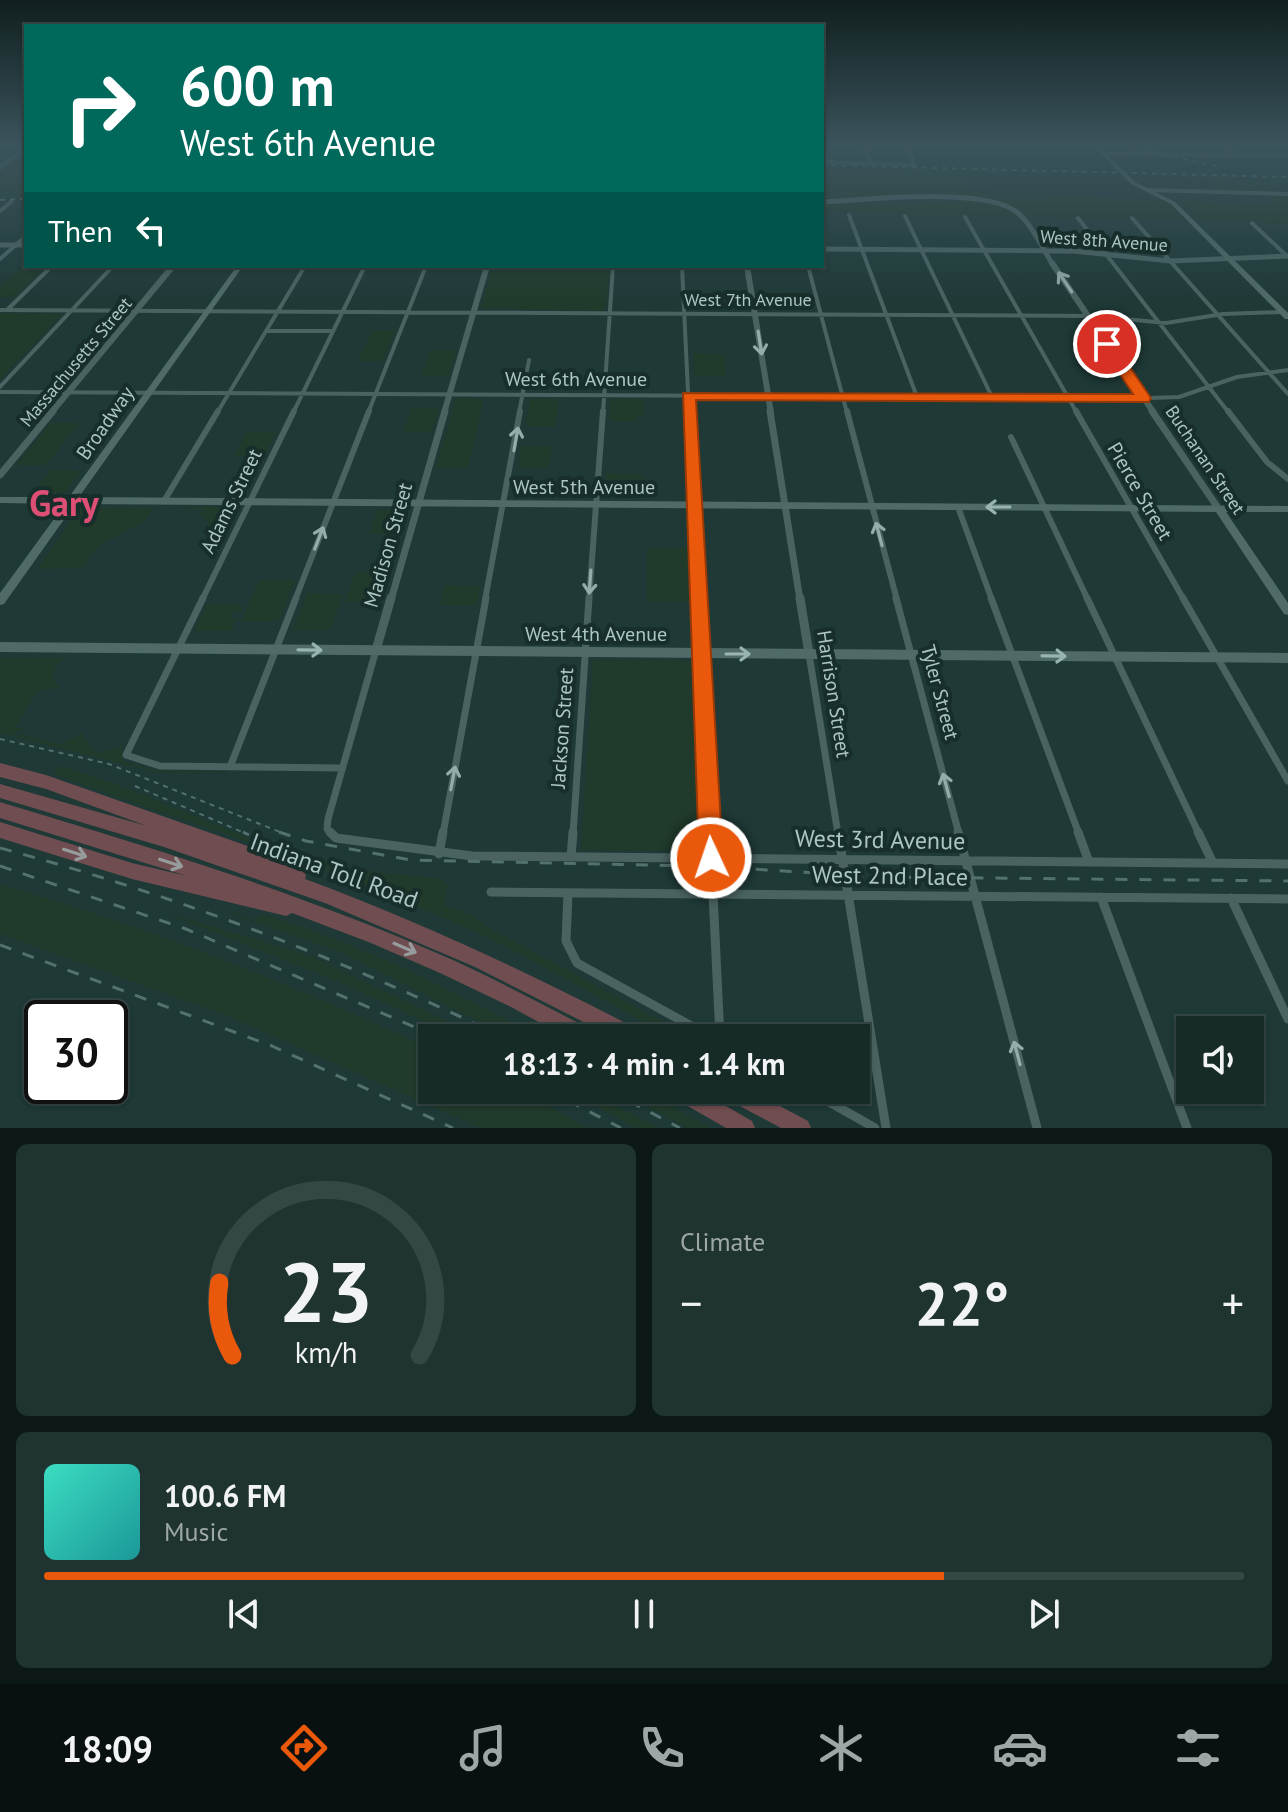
<!DOCTYPE html>
<meta charset="utf-8">
<style>
body{margin:0;font-family:"PT Sans",sans-serif;background:#1f3330;color:#f1f3f6;height:100vh;display:flex;flex-direction:column;font-size:30px;white-space:nowrap}
*{box-sizing:border-box;margin:0}
p{font-size:26px;color:#9ea7a8}
.icon{flex:none;width:44px;height:44px;fill:none;stroke:currentColor;stroke-width:2;stroke-linecap:round;stroke-linejoin:round}
.map{position:relative;height:1128px;overflow:hidden}
.panel{display:flex;flex-direction:column;gap:16px;padding:16px;background:#0c1816;flex:1}
.panel>*{flex:none}
.guide{position:absolute;left:24px;top:24px;width:800px;height:244px;border-radius:0px;box-shadow:0 2px 6px #0004,0 0 0 2px #354745;background:#00695c;color:#fff;overflow:hidden}
.fabs{position:absolute;left:1176px;top:1016px;display:grid;gap:16px}
.fabs a{display:grid;place-items:center;width:88px;height:88px;border-radius:0px;background:#162b28;box-shadow:0 2px 6px #0004,0 0 0 2px #354745;font-size:40px}
.speed{position:absolute;left:24px;top:1000px;display:flex;gap:16px;font-size:40px;font-weight:700;text-align:center}
.speed>*{display:grid;place-content:center;width:104px;height:104px;border-radius:50%;background:#162b28;box-shadow:0 2px 6px #0004,0 0 0 2px #354745;line-height:1}
.speed .limit{border:4px solid #111;border-radius:12px;background:#fff;color:#111}
.pin{position:absolute;display:grid;place-items:center;width:68px;height:68px;color:#fff;margin:-34px;border:4px solid #fff;border-radius:50%;box-shadow:0 2px 8px #0007}
.me{position:absolute;width:88px;margin:-44px;rotate:357deg;stroke-linejoin:round;filter:drop-shadow(0 0 6px #0008)}
.turn{display:flex;align-items:center;gap:28px;height:168px;padding:0 24px;font-size:36px}
.turn .icon{width:104px;height:104px;stroke-width:2.5}
.turn b{display:block;font-size:56px;line-height:68px}
.then{display:flex;align-items:center;height:76px;padding:0 24px;background:#0003;gap:16px;font-size:30px}
.big{font-size:60px;font-weight:700;line-height:1.1}
.panel .card{flex:1;display:flex;flex-direction:column;justify-content:center;gap:12px;min-width:0;padding:0 28px;border-radius:12px;background:#1f3330}
.panel .dial{align-items:center;gap:0}
.dial svg{height:208px;overflow:visible;fill:none;stroke:#354745;stroke-width:7;stroke-linecap:round;text-anchor:middle}
.dial text{fill:#f1f3f6;stroke:none}
.song{display:flex;align-items:center;gap:24px}
.cover{width:96px;height:96px;border-radius:12px;background:linear-gradient(135deg,hsl(170 70% 55%),hsl(180 70% 35%))}
.played{height:8px;border-radius:4px;background:linear-gradient(90deg,#ea580c 75%,#354745 75%)}
.keys{display:flex;justify-content:space-around;direction:ltr}
.heat{display:flex;justify-content:space-between;align-items:center;font-size:44px;direction:ltr}
.panel .tiles{flex:1;display:grid;gap:16px;grid-template-columns:1fr 1fr}
.card:last-child{grid-column:span 2}
.trip{position:absolute;left:418px;top:1024px;width:452px;height:80px;border-radius:0px;background:#162b28;box-shadow:0 2px 6px #0004,0 0 0 2px #354745;font-weight:700;line-height:80px;text-align:center}
.tabs{display:flex;height:128px;justify-content:space-around;align-items:center;background:#091110;color:#9ea7a8}
.tabs .icon{width:56px;height:56px}
.tabs .selected{color:#ea580c}
.tabs b{font-size:36px;color:#f1f3f6}
.map>svg:first-child{display:block}
.green{fill:#203a2b}
.lines{fill:none;stroke-linecap:round;stroke-linejoin:round}
.minor-far3{stroke:#4a6361;stroke-width:4}
.minor-far2{stroke:#4a6361;stroke-width:6}
.minor-far1{stroke:#4a6361;stroke-width:7}
.minor{stroke:#4a6361;stroke-width:9}
.tertiary-far3{stroke:#4a6361;stroke-width:5}
.tertiary-far2{stroke:#4a6361;stroke-width:6}
.tertiary-far1{stroke:#4a6361;stroke-width:7}
.tertiary{stroke:#4a6361;stroke-width:9}
.primary{fill:#4f6a67;fill-rule:evenodd}
.motorway{fill:#704d51;fill-rule:evenodd}
.rail-far1{stroke:#53716e;stroke-width:2;stroke-dasharray:5 5;stroke-linecap:butt}
.rail{stroke:#53716e;stroke-width:3;stroke-dasharray:12 12;stroke-linecap:butt}
.oneway{stroke:#93adab}
.oneway2{stroke:#99b4b1}
.oneway3{stroke:#969c9c}
.route{fill:#ea580c;stroke:#983908;stroke-width:2}
.labels{text-anchor:middle;stroke-width:8;stroke-linejoin:round;paint-order:stroke}
.far-street-label{font-size:18px;fill:#abc6c4;stroke:#172e2b}
.street-label{font-size:20px;fill:#abc6c4;stroke:#172e2b}
.near-street-label{font-size:24px;fill:#abc6c4;stroke:#172e2b}
.town-label{font-size:36px;font-weight:bold;fill:#de4f75;stroke:#172e2b}
</style>
<div class="map">
<svg width="1288" height="1128" viewBox="0 0 1288 1128">
<rect width="100%" height="100%" fill="#1e3936"/>
<path class="green" d="M26,152V198H0V179L4,175L0,171Z
M822,167L1119,174L962,173L972,190L1168,201L1184,219L1026,217L1002,203L984,198L822,200Z
M1130,175C1180,176 1239,173 1288,187L1269,185L1277,192L1217,190L1204,178H1196L1207,189H1197L1185,177Z
M1265,196L1288,197V224L1195,219L1175,200L1275,205Z
M975,201L1001,207L1015,216L822,212V204Z
M26,263V266H46L14,297H0V287Z
M493,266H610L606,309L605,298L604,311L481,308Z
M0,313L62,314L0,380Z
M395,330L383,361H358L372,331Z
M431,350H457L449,376H421Z
M693,353L724,354L726,376H695Z
M456,398L484,399L468,467L436,468Z
M530,399H559L555,427L525,426Z
M610,399H644V416H637L636,422L609,421Z
M411,408H439L432,432H403Z
M51,423H79L46,465H16Z
M247,432H276L264,457L234,456Z
M521,446H552L549,468H518Z
M50,470L81,471L65,493H33Z
M606,473L643,474V496H604Z
M165,507L168,506L239,507L232,508L238,509L223,538L200,514L203,508Z
M80,508H154L144,522L98,546L82,568L37,569Z
M377,510H409L402,535L370,534Z
M647,547L688,548L690,602H647Z
M355,572H391L382,602H345Z
M259,580H295L279,621H241Z
M445,585L481,586L477,605H440Z
M307,593L343,594L331,630H293Z
M207,604L243,605L240,612H233L231,618H237L232,631H194Z
M0,658H62L52,674L59,688L37,691L15,728H25L11,736L0,734Z
M593,660L695,661L702,851L581,850Z
M26,731L24,736L62,744L83,733L92,750L102,752L122,745L123,761L154,770L292,773L154,772L16,737Z
M59,766C153,791 237,843 333,862L332,867L443,879L448,885L444,905L475,916L486,926L693,1038H674C608,1003 543,964 475,932C339,869 194,825 53,774Z
M0,884C149,927 291,984 432,1049V1090H516L589,1128H481L225,1015L0,934Z
M201,903L256,920L260,914C357,941 452,990 540,1038H512L340,952Z
M164,912L311,956L482,1038H461L334,980Z
M564,1090H584L659,1128H637Z
M616,1090H641L711,1128H688Z"/>
<g class="lines">
<path class="minor-far3" d="M822,146L827,162
M864,146L871,163
M1224,146L1236,155
M1104,154L1288,156
M822,162L914,165L907,146
M1149,190L1288,194
M0,211L11,202
M849,215L917,397
M905,216L992,397
M965,217L1077,413
M1078,218L1229,413
M1132,218L1288,394
M1252,223L1288,257
M0,259L26,236
M682,266L689,413
M808,266L847,413
M0,310L1094,316L1166,323L1223,314L1282,312
M7,310L52,266
M266,331H332
M0,387L113,266
M0,392L1150,398L1179,397L1237,377L1288,370
M217,413L305,266
M293,413L365,266
M368,413L426,266
M519,413L529,360
M603,413L613,266"/>
<path class="minor-far2" d="M689,411L698,600
M847,411L897,600
M1076,411L1184,600
M1228,411L1267,462L1288,479
M1011,437L1088,600
M164,501L218,411
M958,507L992,600
M202,600L294,411
M295,600L369,411
M485,600L520,411
M589,600L603,411"/>
<path class="minor-far1" d="M203,598L126,755L160,766L342,768
M698,598L710,834
M896,598L959,834
M991,598L1079,834
M1087,598L1199,834
M1183,598L1288,781
M809,654L838,834
M230,767L296,598
M332,834L327,829L328,819L376,650
M443,834L486,598
M573,834L589,598"/>
<path class="minor" d="M330,832L336,838L472,856L1288,864
M710,832L711,858
M838,832L886,1128
M958,832L1037,1128
M1078,832L1089,862
M1198,832L1213,863
M439,854L443,832
M571,857L573,832
M491,892L1288,899
M568,893L566,941L577,963L713,1038
M713,894L720,1038
M1101,897L1187,1128
M1231,898L1288,1019
M808,1090L875,1128"/>
<path class="tertiary-far3" d="M0,167L26,148
M822,202C864,200 987,186 1018,213C1032,225 1043,249 1053,265
M0,245H26
M822,249L1073,251L1170,261L1288,256"/>
<path class="tertiary-far2" d="M1052,263L1154,413
M747,266L771,413
M51,413L173,266
M444,413L487,266"/>
<path class="tertiary-far1" d="M770,411L800,600
M1152,411L1218,508
M0,475L53,411
M391,600L445,411"/>
<path class="tertiary" d="M800,598L809,654
M376,650L391,598"/>
<path class="primary" d="M1094,146H1098L1135,182L1175,202L1288,313V319H1285L1171,204L1131,184Z
M237,266H243L79,497L1288,506V512H1226L1288,603V615L1284,614L1216,512L75,504L4,604L0,605V593L65,504L0,503V497H69Z
M0,642L1288,653V663L0,652Z"/>
<path class="motorway" d="M0,763L46,775L270,854L304,870L306,876L305,879C421,922 532,974 641,1031L643,1038H615L475,967L325,903L164,847L0,798V784L147,826L46,789L0,777Z
M0,802C153,848 307,895 453,960C501,982 547,1007 594,1031L596,1038H568L511,1007L440,973L371,943L292,913L286,916L132,879L0,838V822L132,863L187,876L0,818Z
M669,1090H698L752,1121L755,1128H726L672,1097Z
M720,1090H750L808,1121L811,1128H781L723,1097Z"/>
<path class="rail-far1" d="M1124,146L1221,167
M822,165L1288,177
M0,200L26,199
M0,739L109,764L285,834
M135,786L247,834"/>
<path class="rail" d="M243,832L249,835
M279,832L306,841L411,860L700,866L885,877L1288,881
M0,848C175,895 342,959 505,1038
M0,866L186,929L440,1038
M0,945L272,1046L453,1128
M547,1090L621,1128
M608,1090L680,1128"/>
</g>
<defs><path id="oneway-shaft" d="M-6 0H5M1.5-3L5.5 0L1.5 3" fill="none" stroke-width="1.6" stroke-linecap="round" stroke-linejoin="round" transform="scale(2)"/></defs>
<g class="oneway">
<use href="#oneway-shaft" transform="translate(1065 282) rotate(-124)"/>
<use href="#oneway-shaft" transform="translate(760 343) rotate(81)"/>
<use href="#oneway-shaft" transform="translate(516 439) rotate(-80)"/>
<use href="#oneway-shaft" transform="translate(879 534) rotate(-105)"/>
<use href="#oneway-shaft" transform="translate(319 538) rotate(-69)"/>
<use href="#oneway-shaft" transform="translate(590 582) rotate(94)"/>
<use href="#oneway-shaft" transform="translate(453 778) rotate(-79)"/>
<use href="#oneway-shaft" transform="translate(946 785) rotate(-105)"/>
<use href="#oneway-shaft" transform="translate(1017 1053) rotate(-105)"/>
</g>
<g class="oneway2">
<use href="#oneway-shaft" transform="translate(998 507) rotate(-180)"/>
<use href="#oneway-shaft" transform="translate(310 650) rotate(1)"/>
<use href="#oneway-shaft" transform="translate(738 654)"/>
<use href="#oneway-shaft" transform="translate(1054 656) rotate(1)"/>
</g>
<g class="oneway3">
<use href="#oneway-shaft" transform="translate(75 853) rotate(18)"/>
<use href="#oneway-shaft" transform="translate(171 863) rotate(18)"/>
<use href="#oneway-shaft" transform="translate(405 948) rotate(23)"/>
</g>
<linearGradient id="sky" x2="0" y2="1"><stop stop-color="#101f1e"/><stop offset="0.48" stop-color="#3b545d"/><stop offset="1" stop-color="#3b545d" stop-opacity="0"/></linearGradient>
<rect width="1288" height="303" fill="url(#sky)"/>
<path class="route" d="M1102,341H1112L1151,398L1149,402L696,400L723,858L720,867L711,870L702,867L699,858L683,393L1133,394L1100,344Z"/>
<g class="labels">
<g class="far-street-label">
<text transform="translate(1104 241) rotate(4)" y="6">West 8th Avenue</text>
<text x="748" y="306">West 7th Avenue</text>
<text transform="translate(76 362) rotate(-50)" y="6">Massachusetts Street</text>
<text transform="translate(1205 460) rotate(56)" y="6">Buchanan Street</text>
</g>
<g class="street-label">
<text x="576" y="386">West 6th Avenue</text>
<text transform="translate(105 423) rotate(-55)" y="7">Broadway</text>
<text x="584" y="494">West 5th Avenue</text>
<text transform="translate(1140 491) rotate(60)" y="7">Pierce Street</text>
<text transform="translate(231 501) rotate(-64)" y="7">Adams Street</text>
<text transform="translate(388 545) rotate(-74)" y="7">Madison Street</text>
<text x="596" y="641">West 4th Avenue</text>
<text transform="translate(940 692) rotate(75)" y="7">Tyler Street</text>
<text transform="translate(834 694) rotate(81)" y="7">Harrison Street</text>
<text transform="translate(562 728) rotate(-86)" y="7">Jackson Street</text>
</g>
<g class="near-street-label">
<text transform="translate(880 840) rotate(1)" y="8">West 3rd Avenue</text>
<text transform="translate(334 871) rotate(20)" y="8">Indiana Toll Road</text>
<text transform="translate(890 876) rotate(1)" y="8">West 2nd Place</text>
</g>
<g class="town-label">
<text x="64" y="516">Gary</text>
</g>
</g>
</svg>
<div class="fabs">
<a><svg class="icon" aria-label="sound" viewBox="0 0 24 24"><path d="M4 9h4l5-4v14l-5-4H4zM17 9q2 3 0 6"/></svg></a>
</div>
<div class="speed"><div class="limit">30</div></div>
<div class="pin" style="left:1107px;top:344px;background:#d93025"><svg class="icon" aria-label="arrive" viewBox="0 0 24 24"><path d="M6 21V4h12l-3 4 3 4H6"/></svg></div>
<svg class="me" style="left:711px;top:858px" viewBox="-20 -20 40 40"><circle r="17" fill="#ea580c" stroke="#fff" stroke-width="3"/><path d="M0-11L8 9 0 5-8 9z" fill="#fff"/></svg>
<div class="trip">18:13 · 4 min · 1.4 km</div>
<div class="guide">
<div class="turn"><svg class="icon" aria-label="right" viewBox="0 0 24 24"><path d="M7 20v-9h11M14 6l5 5-5 5"/></svg><div><b>600 m</b>West 6th Avenue</div></div>
<div class="then">Then<svg class="icon" aria-label="left" viewBox="0 0 24 24"><path d="M17 20v-9H6M10 6l-5 5 5 5"/></svg></div>
</div>
</div>
<section class="panel">
<div class="tiles">
<div class="card dial"><svg viewBox="0 0 100 80">
<path d="M14 69A42 42 0 1 1 86 69"/>
<path d="M14 69A42 42 0 0 1 9 41" stroke="#ea580c"/>
<text x="50" y="56" font-size="32" font-weight="700">23</text>
<text x="50" y="72" font-size="11">km/h</text>
</svg></div>
<div class="card"><p>Climate</p>
<div class="heat"><a>−</a><b class="big">22°</b><a>+</a></div>
</div>
<div class="card">
<div class="song"><i class="cover"></i><div><b>100.6 FM</b><p>Music</p></div></div>
<div class="played"></div>
<div class="keys"><svg class="icon" aria-label="previous" viewBox="0 0 24 24"><path d="M18 5L8 12l10 7zM5 5v14"/></svg><svg class="icon" aria-label="pause" viewBox="0 0 24 24"><path d="M8 5v14M16 5v14"/></svg><svg class="icon" aria-label="next" viewBox="0 0 24 24"><path d="M6 5l10 7-10 7zM19 5v14"/></svg></div>
</div>
</div>
</section>
<nav class="tabs">
<b>18:09</b>
<svg class="icon selected" aria-label="directions" viewBox="0 0 24 24"><path d="M12 3l9 9-9 9-9-9zM9 14v-3h6M13 9l2 2-2 2"/></svg>
<svg class="icon" aria-label="music" viewBox="0 0 24 24"><path d="M9 18V5l10-2v13"/><circle cx="6" cy="18" r="3"/><circle cx="16" cy="16" r="3"/></svg>
<svg class="icon" aria-label="phone" viewBox="0 0 24 24"><path d="M5 4h4l2 5-3 2q2 4 5 5l2-3 5 2v4C11 20 4 13 5 4z"/></svg>
<svg class="icon" aria-label="climate" viewBox="0 0 24 24"><path d="M12 3v18M4 7l16 10M4 17L20 7"/></svg>
<svg class="icon" aria-label="car" viewBox="0 0 24 24"><path d="M5 17H2v-5l4-1 3-4h7l3 4 3 1v5h-3M9 17h6M6 11h13"/><circle cx="7" cy="17" r="2"/><circle cx="17" cy="17" r="2"/></svg>
<svg class="icon" aria-label="filters" viewBox="0 0 24 24"><path d="M4 7h16M4 17h16"/><circle cx="9" cy="7" r="2"/><circle cx="15" cy="17" r="2"/></svg>
</nav>
